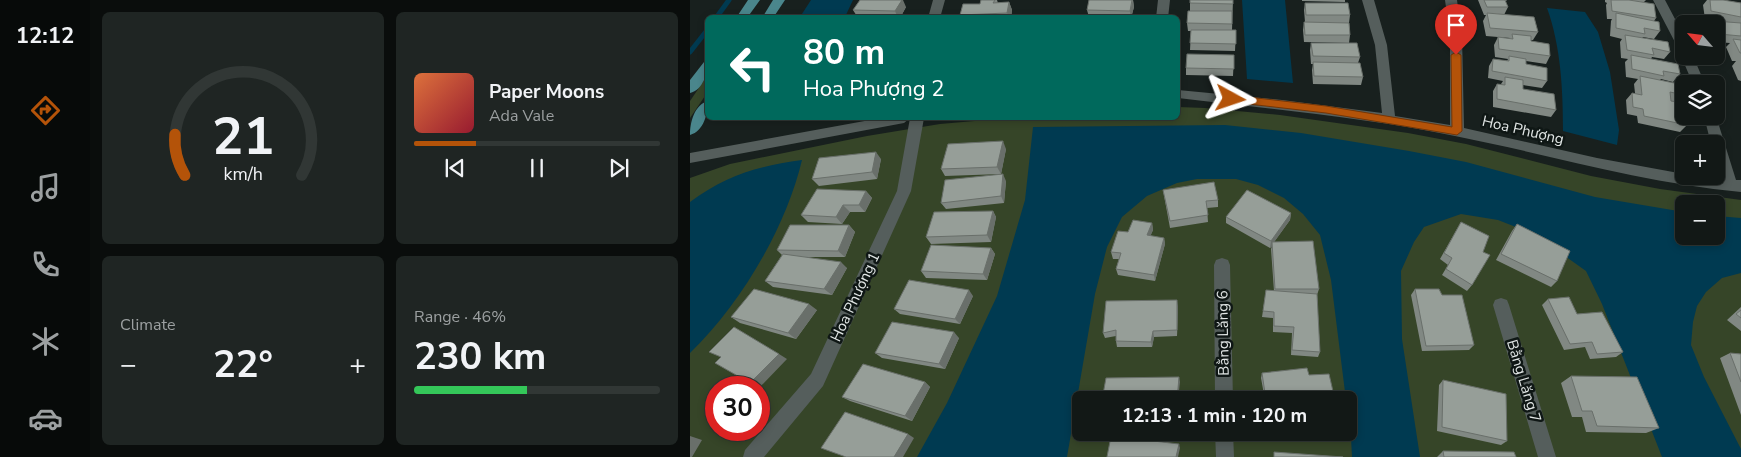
<!DOCTYPE html>
<meta charset="utf-8">
<style>
body{margin:0;font-family:"Nunito Sans",sans-serif;background:#1f2523;color:#f1f3f6;height:100vh;display:flex;flex-direction:column;font-size:19px;white-space:nowrap}
*{box-sizing:border-box;margin:0}
p{font-size:16px;color:#9ca0a1}
.icon{flex:none;width:28px;height:28px;fill:none;stroke:currentColor;stroke-width:2;stroke-linecap:round;stroke-linejoin:round}
.map{position:relative;flex:1;overflow:hidden}
.drawer{display:flex;flex-direction:column;gap:12px;padding:12px;background:#0a0d0c;width:600px}
.drawer>*{flex:none}
.guide{position:absolute;left:15px;top:15px;width:475px;height:105px;border-radius:8px;box-shadow:0 2px 8px #0003,0 0 0 1px #313735;background:#00695c;color:#fff;overflow:hidden}
.needle{width:32px;rotate:298deg}
.tools{position:absolute;left:985px;top:15px;display:grid;gap:10px}
.tools a{display:grid;place-items:center;width:50px;height:50px;border-radius:8px;background:#121816;box-shadow:0 2px 8px #0003,0 0 0 1px #313735;font-size:25px}
.speed{position:absolute;left:15px;top:376px;display:flex;gap:10px;font-size:25px;font-weight:700;text-align:center}
.speed>*{display:grid;place-content:center;width:65px;height:65px;border-radius:50%;background:#121816;box-shadow:0 2px 8px #0003,0 0 0 1px #313735;line-height:1}
.speed .limit{border:8px solid #d22;background:#fff;color:#111}
.pin{position:absolute;display:grid;place-items:center;width:42px;height:42px;color:#fff;margin:-51px -21px;border-radius:50% 50% 50% 0;rotate:-45deg;box-shadow:0 0 5px #0007}
.pin .icon{rotate:45deg}
.me{position:absolute;width:55px;margin:-28px;rotate:95deg;stroke-linejoin:round;filter:drop-shadow(0 0 4px #0008)}
.turn{display:flex;align-items:center;gap:18px;height:105px;padding:0 15px;font-size:22px}
.turn .icon{width:65px;height:65px;stroke-width:2.5}
.turn b{display:block;font-size:35px;line-height:42px}
.big{font-size:38px;font-weight:700;line-height:1.1}
.drawer .card{flex:1;display:flex;flex-direction:column;justify-content:center;gap:8px;min-width:0;padding:0 18px;border-radius:8px;background:#1f2523}
.drawer .dial{align-items:center;gap:0}
.dial svg{height:130px;overflow:visible;fill:none;stroke:#313735;stroke-width:7;stroke-linecap:round;text-anchor:middle}
.dial text{fill:#f1f3f6;stroke:none}
.song{display:flex;align-items:center;gap:15px}
.cover{width:60px;height:60px;border-radius:8px;background:linear-gradient(135deg,hsl(20 70% 55%),hsl(350 70% 35%))}
.played{height:5px;border-radius:2px;background:linear-gradient(90deg,#b45309 25%,#313735 25%)}
.keys{display:flex;justify-content:space-around;direction:ltr}
.heat{display:flex;justify-content:space-between;align-items:center;font-size:28px;direction:ltr}
.charge{height:8px;border-radius:4px;background:linear-gradient(90deg,#34c759 46%,#313735 0)}
.drawer .tiles{flex:1;display:grid;gap:12px;grid-template-columns:repeat(2,1fr)}
.trip{position:absolute;left:382px;top:391px;width:285px;height:50px;border-radius:8px;background:#121816;box-shadow:0 2px 8px #0003,0 0 0 1px #313735;font-weight:700;line-height:50px;text-align:center}
main{display:flex;flex:1;min-height:0}
.menu{display:flex;flex-direction:column;width:90px;justify-content:space-around;align-items:center;background:#070a09;color:#9ca0a1}
.menu .icon{width:35px;height:35px}
.menu .selected{color:#b45309}
.menu b{font-size:22px;color:#f1f3f6}
.map>svg:first-child{display:block}
.green{fill:#364528;fill-rule:evenodd}
.water{fill:#003a51}
.lines{fill:none;stroke-linecap:round;stroke-linejoin:round}
.stream{stroke:#003a51;stroke-width:5}
.minor{fill:#555e5c;fill-rule:evenodd}
.major{fill:#4a868c;fill-rule:evenodd}
.wall{fill:#818883}
.shaded-wall{fill:#696f6a}
.building{fill:#969e98;stroke:#696f6a}
.route{fill:#b45309;stroke:#753606}
.labels{text-anchor:middle;stroke-width:5;stroke-linejoin:round;paint-order:stroke}
.street-label{font-size:15px;fill:#e1e6e5;stroke:#0f1715}
</style>
<main>
<nav class="menu">
<b>12:12</b>
<svg class="icon selected" aria-label="directions" viewBox="0 0 24 24"><path d="M12 3l9 9-9 9-9-9zM9 14v-3h6M13 9l2 2-2 2"/></svg>
<svg class="icon" aria-label="music" viewBox="0 0 24 24"><path d="M9 18V5l10-2v13"/><circle cx="6" cy="18" r="3"/><circle cx="16" cy="16" r="3"/></svg>
<svg class="icon" aria-label="phone" viewBox="0 0 24 24"><path d="M5 4h4l2 5-3 2q2 4 5 5l2-3 5 2v4C11 20 4 13 5 4z"/></svg>
<svg class="icon" aria-label="climate" viewBox="0 0 24 24"><path d="M12 3v18M4 7l16 10M4 17L20 7"/></svg>
<svg class="icon" aria-label="car" viewBox="0 0 24 24"><path d="M5 17H2v-5l4-1 3-4h7l3 4 3 1v5h-3M9 17h6M6 11h13"/><circle cx="7" cy="17" r="2"/><circle cx="17" cy="17" r="2"/></svg>
</nav>
<section class="drawer">
<div class="tiles">
<div class="card dial"><svg viewBox="0 0 100 80">
<path d="M14 69A42 42 0 1 1 86 69"/>
<path d="M14 69A42 42 0 0 1 8 44" stroke="#b45309"/>
<text x="50" y="56" font-size="32" font-weight="700">21</text>
<text x="50" y="72" font-size="11">km/h</text>
</svg></div>
<div class="card">
<div class="song"><i class="cover"></i><div><b>Paper Moons</b><p>Ada Vale</p></div></div>
<div class="played"></div>
<div class="keys"><svg class="icon" aria-label="previous" viewBox="0 0 24 24"><path d="M18 5L8 12l10 7zM5 5v14"/></svg><svg class="icon" aria-label="pause" viewBox="0 0 24 24"><path d="M8 5v14M16 5v14"/></svg><svg class="icon" aria-label="next" viewBox="0 0 24 24"><path d="M6 5l10 7-10 7zM19 5v14"/></svg></div>
</div>
<div class="card"><p>Climate</p>
<div class="heat"><a>−</a><b class="big">22°</b><a>+</a></div>
</div>
<div class="card"><p>Range · 46%</p><b class="big">230 km</b><div class="charge"></div></div>
</div>
</section>
<div class="map">
<svg width="1051" height="457" viewBox="0 0 1051 457">
<rect width="100%" height="100%" fill="#18201e"/>
<path class="green" d="M17,76V93L0,118V101Z
M488,107L515,108L590,115L718,133L776,144L901,176L970,189L1051,200V457H0V178L40,164L177,136L250,124L319,118H488ZM994,204H1026V236H994ZM26,388H69V430H26ZM391,400H659V432H391Z"/>
<path class="water" d="M121,0H163L155,17H110Z
M552,0H595L603,83L557,79Z
M857,8L895,12L908,32L920,72L929,130L927,145L873,131C873,90 871,47 857,8Z
M535,125L611,133L719,151L776,162L905,197L994,212V236H1026V216L1051,218V273L1032,278L1016,292L1007,306L1003,322L1001,345L1014,377L1051,449V457H972L912,304L896,271L844,234L808,220L771,214L734,227L724,242L711,271L712,339L730,457H662L659,400H656L641,280L630,235L613,214L594,198L568,185L546,179H507L487,183L457,196L432,217L417,247L405,294L377,457H227L257,403L307,296L335,200L343,127Z
M112,160C96,228 50,305 0,353V202C36,175 68,166 112,160Z"/>
<g class="lines">
<path class="stream" d="M26,18L39,0
M0,52L18,29"/>
<path class="minor" d="M243,0H255L250,18H238Z
M468,0H480L478,18H466Z
M672,0H684L697,45L705,116L760,125V36L755,0H767L772,36L774,128L907,158L994,174V176L1031,179L1026,161V144H1021L1014,116H1026L1046,180H1051V192C954,183 861,155 765,136C673,117 580,109 488,98V90L592,100L692,113L685,45Z
M963,0H975L994,36V52L988,48Z
M994,53V56H1003L1015,84H1003L991,56Z
M191,118H234L221,191L133,386L74,457H53L55,450L121,374L207,191L220,118L214,123L0,163V153Z
M532,258L538,260L540,265L543,400H525L524,265L526,260Z
M811,298L817,300L819,305L866,457H848L803,305L805,300Z
M525,432H543L544,457H526Z"/>
<path class="major" d="M58,0H70L57,18H46Z
M83,0H95L83,18H72Z
M18,61C18,73 13,90 0,93V80L14,62Z
M18,101C18,113 14,131 0,135C0,123 4,105 18,101Z"/>
</g>
<path class="wall" d="M291,0H307L308,3L319,2L322,10L321,18H270V15L290,4Z
M443,0L444,7L441,18H393L399,17L397,10Z
M543,0L542,30H546L545,51L500,50L501,31H498L497,23L500,11V3Z
M612,0H655V2L612,1Z
M788,0H817L815,2L818,7L814,15L848,32L843,40H841V41L860,56L856,64L836,61V64L857,81L852,88L833,85V89L866,110L861,117L803,107V91L807,84H811L813,81L798,78L799,66L803,59L817,61L818,59L805,57L804,45L808,37L820,39V38L796,36L793,21L796,15H794Z
M915,0H956L954,2L966,18L964,21L970,31L964,39L953,37L952,38L980,52L974,59L962,57L961,59L990,74L983,82L971,79L970,80L994,85V100L992,103L1003,119L990,132L948,123L947,116L937,114L936,100L942,93H945L944,84L948,79L936,77L935,62L938,59L931,58L930,42L932,39L920,36L921,21L922,19H917L916,5L917,3L915,2Z
M1017,0H1033L1051,3V81L1048,80L1042,66L1046,61H1042L1036,47L1040,43L1026,42V24H1021L1024,21H1027L1015,19L1013,5Z
M615,3L660,15L659,23L660,35L659,43L614,42L613,30L614,22H615L614,10Z
M216,7L210,18H168L163,10Z
M621,43L670,57L668,63L673,77L671,85L623,84L622,70L623,64H621L620,50Z
M544,55L543,76L496,75V68Z
M316,149L311,174L255,176L251,169Z
M191,159L187,179L129,186L122,179Z
M316,181L314,203L256,209L251,203Z
M473,190L528,200V207L517,208L518,222L480,228Z
M176,191L182,198L175,212H160L152,224L118,222L111,215Z
M303,211L306,217L301,242L241,244L236,237Z
M601,213L600,220L584,242L629,289L627,295L630,352L628,357L601,355L602,333L583,332V318L572,317L576,290L584,291L581,249L582,246L580,248L536,223V217Z
M771,222L793,252L782,285L777,291L752,275L758,265L750,259Z
M462,223L463,230L460,236L474,238L475,244L465,281L428,275L426,269L429,259H423L421,252L438,232Z
M827,224L867,281L861,287L806,260L822,231Z
M159,225L165,232L155,257H116L157,268L142,295L83,287L75,281L92,255L87,250Z
M301,248L305,254L297,280L236,278L231,271Z
M725,289L752,295L784,345L779,350L732,351L721,295Z
M283,296L270,324L210,314L204,309Z
M858,299L933,352L926,357L900,359L895,347L874,350L852,305Z
M488,306L487,336L464,337L462,347H427L426,341V336L415,338L413,333Z
M1051,307V331L1037,320Z
M127,310L106,339L50,323L41,317Z
M269,338L255,369L192,358L185,353Z
M1040,353L1051,354V415L1030,358Z
M572,373L619,375L645,400H575L571,378Z
M881,376L969,428L956,433L896,432L892,417H882L871,383Z
M753,380L817,441L811,445L747,431L749,385Z
M235,382L240,387L222,421L160,401L152,397Z
M753,451L826,457H747Z"/>
<path class="shaded-wall" d="M212,0H213L216,7L210,18H208L205,11Z
M443,0L444,7L441,18L440,11Z
M319,2L322,10L321,18H319L317,13Z
M313,141L316,149L311,174L307,167Z
M186,152L191,159L187,179L182,172Z
M313,174L316,181L314,203L311,196Z
M176,191L182,198L175,212L169,205Z
M153,205L160,212L152,224L146,217Z
M303,211L306,217L301,242L297,235Z
M601,213L600,220L582,245V242V246L580,248L581,241Z
M462,223L463,230L458,242L457,235Z
M159,225L165,232L155,257L148,251Z
M474,238L475,244L465,281L464,275Z
M301,248L305,254L297,280L293,274Z
M151,262L157,268L142,295L134,289Z
M279,290L283,296L270,324L265,319Z
M487,300L488,306L487,336Z
M119,304L127,310L106,339L98,333Z
M463,331L464,337L462,347L461,342Z
M264,332L269,338L255,369L249,364Z
M89,354L97,359L69,388L60,383Z
M489,377L490,382L488,400H487Z
M235,382L240,387L222,421L215,416Z
M218,434L224,438L213,457H204Z
M0,436L12,440L2,457H0Z
M489,444L490,448L488,457H486Z"/>
<path class="building" d="M170,0H212L205,11L163,10Z
M291,0H305L303,3L319,2L317,13L270,15L273,4H290Z
M399,0H442L440,11L397,10Z
M500,0H543V4L500,3Z
M794,0H815L818,7H797Z
M921,0H939L964,4L966,18L922,11Z
M1020,0H1033L1051,3V17L1021,11Z
M615,3H658L660,15H616Z
M498,11H542V24L497,23Z
M797,13L844,17L848,32L800,28Z
M926,13L969,22L970,31L954,28L955,34L926,28Z
M207,17V18H189Z
M393,17H438L393,18Z
M1024,21L1051,23V36L1029,34L1026,27V24H1025Z
M614,22L659,23L660,35H615Z
M501,30H546V44L500,43Z
M822,34L841,36V41L859,44L860,56L809,49L808,37L823,39Z
M935,35L978,42L980,52L962,48L964,55L937,50Z
M1043,39L1051,40V53H1050Z
M621,43H667L670,57L623,56Z
M497,54L544,55V69L496,68Z
M941,55L988,64L990,74L973,71L974,76L942,69Z
M819,56L836,59V64L857,68V81L802,71L803,59L819,61Z
M623,62L670,63L673,77L624,76Z
M950,76L994,85V95L980,92L981,101L994,103V116H1002L1003,119L995,117L997,125L954,116L953,109L943,107L942,93L952,95Z
M815,77L833,80V89L864,94L866,110L807,99V84L815,85Z
M313,141L307,167L251,169L258,144Z
M186,152L182,172L122,179L129,158Z
M313,174L311,196L251,203L255,180Z
M524,182L528,200L516,201L518,215L480,221L473,190Z
M127,189L176,191L169,205H153L146,217L111,215Z
M557,190L601,213L581,241L536,217Z
M303,211L297,235L236,237L244,212Z
M443,220L462,223L457,235L474,238L464,275L426,269L431,253L421,252L428,231L438,232Z
M771,222L799,236L793,252L800,255L782,285L756,269L762,258L754,253Z
M827,224L880,251L867,281L811,254Z
M100,225H159L148,251L87,250Z
M623,241L629,289H585L582,242Z
M241,245L301,248L293,274L231,271Z
M93,254L151,262L134,289L75,281Z
M219,280L279,290L265,319L204,309Z
M64,289L119,304L98,333L41,317Z
M725,289H749L752,295H772L784,345L736,346Z
M576,290L627,294L630,352L602,350L604,327L584,326V312L573,311Z
M879,297L887,314L912,312L933,352L907,354L902,342L880,344L858,299Z
M487,300V330L463,331L461,342L426,341V330L413,333L416,301Z
M1051,310V318L1046,314Z
M202,322L264,332L249,364L185,353Z
M44,327L89,354L60,383L25,363L31,357L19,352Z
M1040,353L1051,354V382Z
M173,364L235,382L215,416L152,397Z
M617,368L619,375L639,374L645,400H576L572,373Z
M881,376L947,377L969,428L907,426L902,411H892Z
M489,377L487,400H412L416,378Z
M753,380L816,394L817,441L752,427Z
M155,412L218,434L204,457H156L131,448Z
M421,436L489,444L486,457H417Z
M753,451L824,452L826,457H754Z
M584,452L653,457H584Z"/>
<path class="route" d="M766,52L771,55L772,131L767,135L636,113L541,102L536,99L541,95L636,106L762,127L761,55Z"/>
<g class="labels">
<g class="street-label">
<text transform="translate(833 130) rotate(13)" y="5">Hoa Phượng</text>
<text transform="translate(165 297) rotate(-65)" y="5">Hoa Phượng 1</text>
<text transform="translate(533 333) rotate(-91)" y="5">Bằng Lăng 6</text>
<text transform="translate(834 381) rotate(73)" y="5">Bằng Lăng 7</text>
</g>
</g>
</svg>
<div class="tools">
<a><svg class="needle" viewBox="-14 -14 28 28"><path d="M0-13l5 13h-10z" fill="#e53935"/><path d="M0 13l5-13h-10z" fill="#9ca0a1"/></svg></a>
<a><svg class="icon" aria-label="layers" viewBox="0 0 24 24"><path d="M12 4l9 5-9 5-9-5zM3 14l9 5 9-5"/></svg></a>
<a>+</a>
<a>−</a>
</div>
<div class="speed"><div class="limit">30</div></div>
<div class="pin" style="left:766px;top:55px;background:#d93025"><svg class="icon" aria-label="arrive" viewBox="0 0 24 24"><path d="M6 21V4h12l-3 4 3 4H6"/></svg></div>
<svg class="me" style="left:541px;top:99px" viewBox="-20 -20 40 40"><path d="M0-17L14 15 0 8-14 15z" fill="#b45309" stroke="#fff" stroke-width="4"/></svg>
<div class="trip">12:13 · 1 min · 120 m</div>
<div class="guide">
<div class="turn"><svg class="icon" aria-label="left" viewBox="0 0 24 24"><path d="M17 20v-9H6M10 6l-5 5 5 5"/></svg><div><b>80 m</b>Hoa Phượng 2</div></div>
</div>
</div>
</main>
